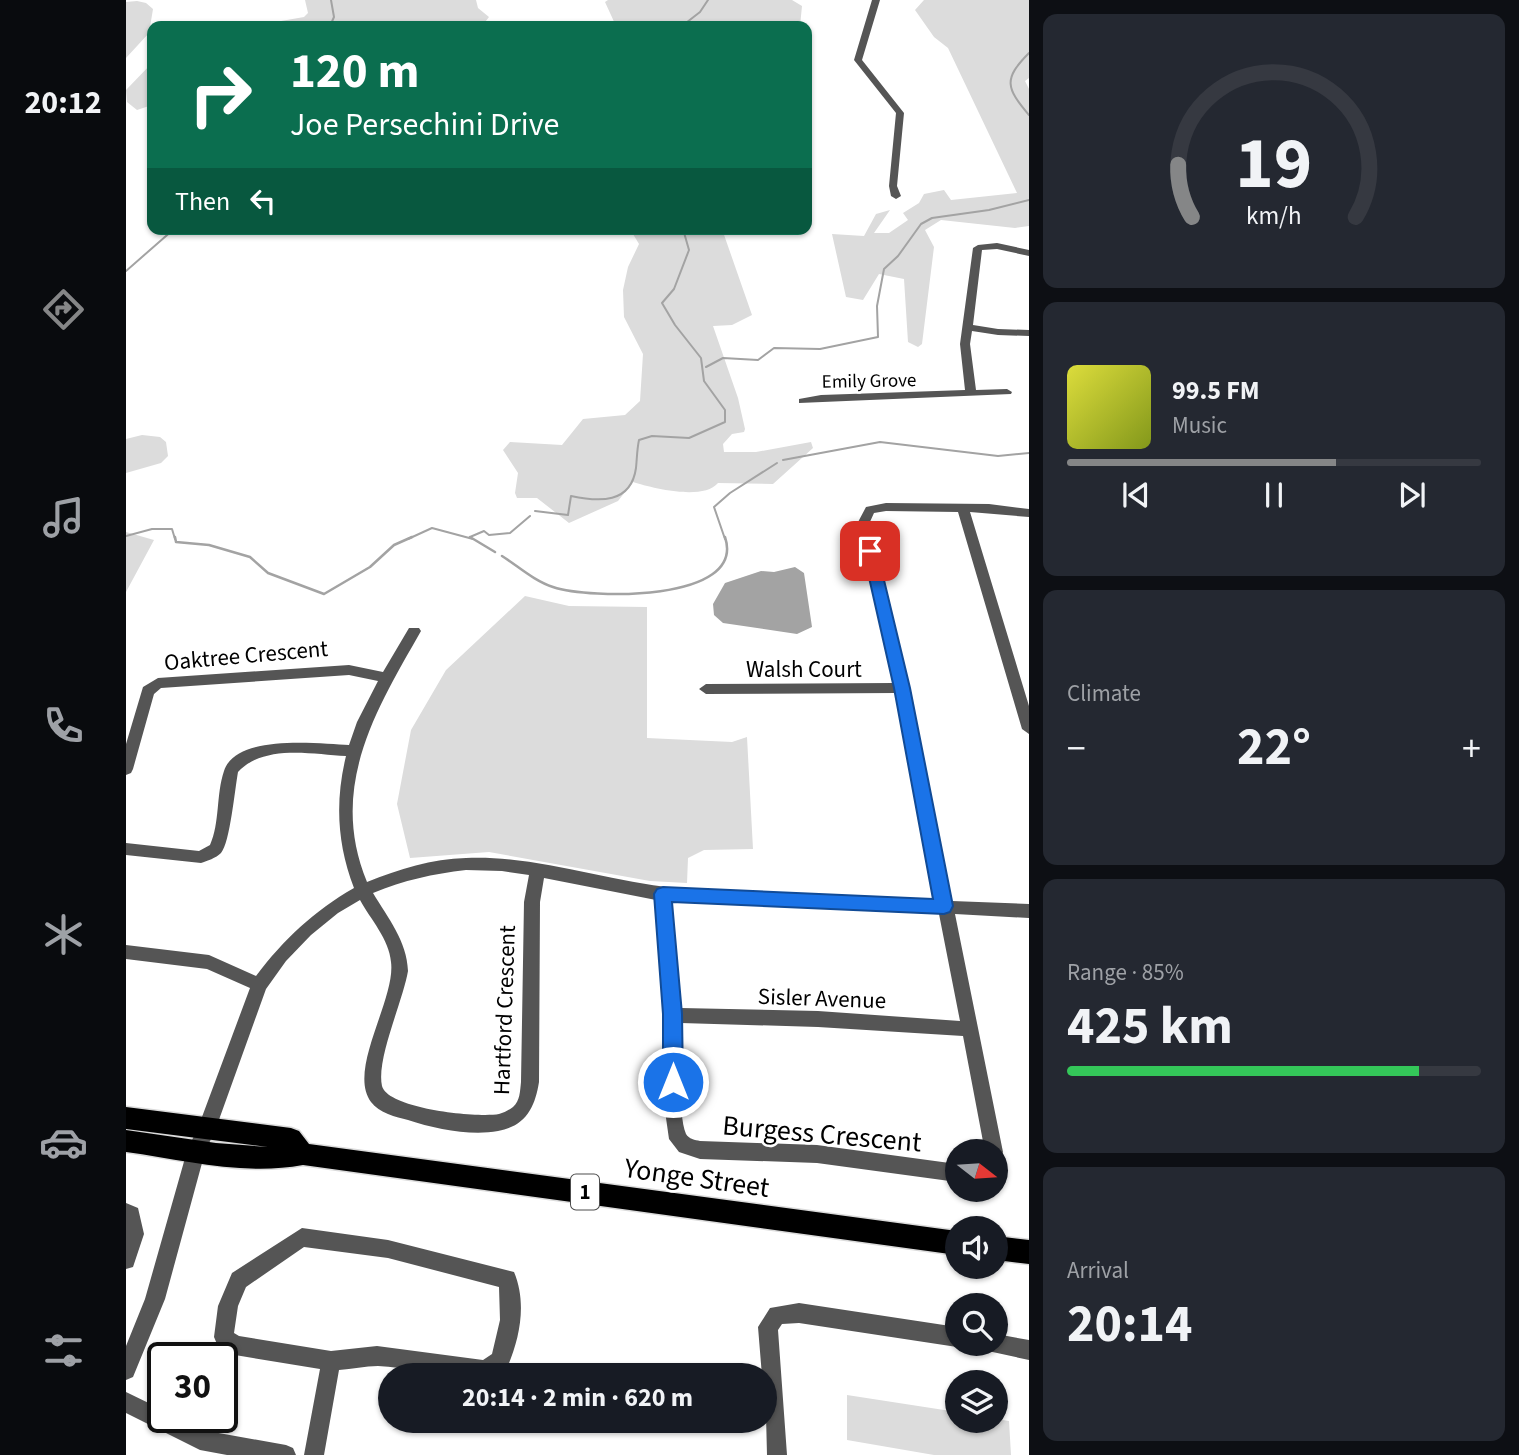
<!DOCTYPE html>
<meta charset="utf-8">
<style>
body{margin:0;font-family:"Source Sans 3",sans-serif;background:#242831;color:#f1f3f6;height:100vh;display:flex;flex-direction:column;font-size:26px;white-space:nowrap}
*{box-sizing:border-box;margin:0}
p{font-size:23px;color:#9ea1a6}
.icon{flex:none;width:38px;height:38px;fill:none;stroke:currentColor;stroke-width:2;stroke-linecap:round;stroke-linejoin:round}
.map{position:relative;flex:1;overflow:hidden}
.details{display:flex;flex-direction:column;gap:14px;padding:14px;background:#0d0f14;width:490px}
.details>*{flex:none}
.guide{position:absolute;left:21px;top:21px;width:665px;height:214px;border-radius:14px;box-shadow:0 2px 5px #0004;background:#0b6e4f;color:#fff;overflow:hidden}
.needle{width:46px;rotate:107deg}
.controls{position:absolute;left:819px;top:1139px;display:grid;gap:14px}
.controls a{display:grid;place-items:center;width:63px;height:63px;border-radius:50%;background:#171b24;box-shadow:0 2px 5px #0004;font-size:35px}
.speed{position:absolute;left:21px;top:1342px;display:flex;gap:14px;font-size:35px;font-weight:700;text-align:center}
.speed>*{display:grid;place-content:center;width:91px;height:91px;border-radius:50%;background:#171b24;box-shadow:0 2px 5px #0004;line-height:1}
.speed .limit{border:4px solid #111;border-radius:10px;background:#fff;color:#111}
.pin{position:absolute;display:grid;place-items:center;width:60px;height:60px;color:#fff;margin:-30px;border-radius:14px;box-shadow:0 4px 10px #0006}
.me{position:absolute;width:77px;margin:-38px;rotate:0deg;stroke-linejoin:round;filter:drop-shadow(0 0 5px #0008)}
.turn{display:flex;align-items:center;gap:24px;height:147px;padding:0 28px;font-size:32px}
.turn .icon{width:91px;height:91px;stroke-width:2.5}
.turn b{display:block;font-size:49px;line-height:60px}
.then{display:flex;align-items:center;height:66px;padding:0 28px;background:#0003;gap:14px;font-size:26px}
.big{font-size:52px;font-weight:700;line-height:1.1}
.details .tile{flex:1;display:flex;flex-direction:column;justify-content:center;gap:10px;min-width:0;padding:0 24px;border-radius:14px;background:#242831}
.details .dial{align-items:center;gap:0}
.dial svg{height:182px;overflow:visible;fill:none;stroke:#363941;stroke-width:7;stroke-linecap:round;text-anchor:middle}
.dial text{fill:#f1f3f6;stroke:none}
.song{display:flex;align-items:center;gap:21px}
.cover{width:84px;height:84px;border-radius:10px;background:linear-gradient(135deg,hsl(60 70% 55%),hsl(70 70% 35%))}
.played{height:7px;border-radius:4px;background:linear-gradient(90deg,#858687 65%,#363941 65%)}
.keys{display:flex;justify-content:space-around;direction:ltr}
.heat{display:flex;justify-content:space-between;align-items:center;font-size:38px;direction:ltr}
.charge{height:10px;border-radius:5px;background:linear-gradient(90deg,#34c759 85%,#363941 0)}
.trip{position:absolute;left:252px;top:1363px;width:399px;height:70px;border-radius:35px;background:#171b24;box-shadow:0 2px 5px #0004;font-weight:700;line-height:70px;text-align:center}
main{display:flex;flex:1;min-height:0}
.tab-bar{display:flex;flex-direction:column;width:126px;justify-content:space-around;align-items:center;background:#090b0e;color:#9ea1a6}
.tab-bar .icon{width:49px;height:49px}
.tab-bar .current{color:#858687}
.tab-bar b{font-size:32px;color:#f1f3f6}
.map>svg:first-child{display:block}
.green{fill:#dcdcdc}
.water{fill:#a3a3a3}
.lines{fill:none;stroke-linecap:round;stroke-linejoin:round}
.stream-far1{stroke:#a3a3a3;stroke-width:2}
.stream{stroke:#a3a3a3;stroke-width:2.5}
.major-casing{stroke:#dbdbdb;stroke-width:3}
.minor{fill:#555;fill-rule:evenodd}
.major{fill:#000;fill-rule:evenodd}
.route{fill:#1a73e8;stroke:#114b97;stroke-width:2}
.labels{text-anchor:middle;stroke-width:5;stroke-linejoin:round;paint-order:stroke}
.far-street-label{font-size:19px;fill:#000;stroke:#fff}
.shield{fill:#fff;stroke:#4c4c4c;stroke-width:2}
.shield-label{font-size:21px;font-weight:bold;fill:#000}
.street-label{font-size:23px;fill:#000;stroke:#fff}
.near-street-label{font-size:28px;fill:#000;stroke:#fff}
</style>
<main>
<nav class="tab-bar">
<b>20:12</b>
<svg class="icon current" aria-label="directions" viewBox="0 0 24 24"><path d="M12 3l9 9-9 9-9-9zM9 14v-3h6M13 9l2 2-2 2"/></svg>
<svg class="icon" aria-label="music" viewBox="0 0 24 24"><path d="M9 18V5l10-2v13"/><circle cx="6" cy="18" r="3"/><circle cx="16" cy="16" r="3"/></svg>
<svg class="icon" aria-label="phone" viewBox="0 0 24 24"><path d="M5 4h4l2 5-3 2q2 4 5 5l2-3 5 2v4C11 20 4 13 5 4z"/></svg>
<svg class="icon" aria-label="climate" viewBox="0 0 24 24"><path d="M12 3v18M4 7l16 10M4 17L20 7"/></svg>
<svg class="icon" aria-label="car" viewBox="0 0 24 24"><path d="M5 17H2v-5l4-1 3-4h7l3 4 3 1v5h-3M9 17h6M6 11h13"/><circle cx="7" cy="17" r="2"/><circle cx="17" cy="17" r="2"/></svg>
<svg class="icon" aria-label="filters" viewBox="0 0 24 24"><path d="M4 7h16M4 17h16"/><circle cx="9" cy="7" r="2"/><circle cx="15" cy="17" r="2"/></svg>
</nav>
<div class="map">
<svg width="903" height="1455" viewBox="0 0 903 1455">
<rect width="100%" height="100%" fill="#fff"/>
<path class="green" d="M179,0H350L352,8L363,17L356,26H151L155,21L178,17L182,13Z
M482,0H666L676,6L674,26H490L479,2Z
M798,0H903V78L899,81L903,89V226L889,228L815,220L799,230L808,247L796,344L792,347L782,342L778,279L753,274L737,300L720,297L706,234L738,236L750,214L764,210L748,233H763L782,220L777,213L793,203L798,194L818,190L825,200L891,193L822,48L808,37L789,10Z
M11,1L20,3L27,9L23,33L0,58V2Z
M26,63V105L11,110L1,102L0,90Z
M504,229H596L626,315L606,325L587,326L612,398L619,429L618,432L606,434L597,444L598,452H630L685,442L687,448L647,484L592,483C577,501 526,488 507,482L492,501L443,523L411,498H391L389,493L392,473L377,450L384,442L436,445L457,419L499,415L514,401L517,354L498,317L497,290L502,267L513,244Z
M16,435L34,437L40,442L42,456L35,463L0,473V439Z
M0,532L28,540L0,592Z
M399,596L443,606L521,607V738L606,742L621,737L627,849L578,850L562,858L561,883L524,881L363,852L284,858L271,804L285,730L320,670Z
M721,1395L831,1412V1421H870V1419L883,1421L885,1455H808L721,1440Z"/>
<path class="water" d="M669,567L678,573L686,627L671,634L597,623L588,615L587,604L599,583L635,571L648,572Z"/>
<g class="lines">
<path class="stream-far1" d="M204,26L208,17L205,0
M556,26L574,12L582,0
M903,53C877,79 880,88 903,115
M0,271L48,229
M580,367L597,358L632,360L648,348L694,349L752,337L751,306L758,269L772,256L795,224L806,218L863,210L903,200
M657,460L754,442L872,456L903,453
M409,511L442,515L445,496C473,502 505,504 510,468C511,458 511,449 513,440L526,436L563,438L599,422V410L578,381L575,358L549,325L536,303L548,289L563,250L557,229
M0,536L26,529H46L49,539
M344,537L358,531L363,535L384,533L404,516
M282,539L306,528L347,539
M599,539L588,507L604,493L651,463"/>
<path class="stream" d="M49,537L50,542L83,545L124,557L142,573L198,594L244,567L268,545L286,537
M344,537L369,552
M376,556C392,566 408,581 427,587C462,599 621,603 599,537"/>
<g class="major-casing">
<path id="major" d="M0,1107L165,1128L173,1131L183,1144L831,1231V1255L177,1165C119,1176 58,1160 0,1152V1130L90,1143L142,1147L0,1129Z
M870,1236L903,1240V1264L870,1260Z"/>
</g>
<path class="minor" d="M746,0H754L736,60L778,113L771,186L775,196L770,199L765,196L763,186L770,113L728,60Z
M871,243L903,250V256L871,249L856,250L847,325L872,329L903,330V336L872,335L846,331L844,344L850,390L881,389L886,392L885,394L673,403V399L695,395L839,390L834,344L847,248L852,245Z
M760,503L863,504L903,509V517L844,512L903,706V734L896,729L832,512L760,511L748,513L743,524L783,688L826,901L903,904V918L829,914L877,1152L874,1158L870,1160V1152H859L837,1036L692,1027L555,1023C556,1048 551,1113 560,1134C563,1139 569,1140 574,1141L691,1145L831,1164V1182L691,1163L574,1159L553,1152L543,1139L538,1104L539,1015L530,900L418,878L414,902L413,1082C409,1107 400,1126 372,1131C345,1136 309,1129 282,1120C270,1117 253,1113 245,1102C221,1070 270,999 265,962C263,939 245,920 234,900L212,913L185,935L160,961L140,989L90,1128L79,1152L39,1299L7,1377L0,1380V1346L19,1299L61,1151L73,1125L124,988L81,969L0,959V945L83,955L130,976C158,939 188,911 228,888C211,844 209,801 220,756C185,754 138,744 112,772C109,788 104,843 95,853C90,858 81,861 75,863L0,855V843L73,851L84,845C94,823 90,794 98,771C110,733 194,744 223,745L231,722L252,681L223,675L35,688L28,694L7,769L5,773L0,775V744L17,687L32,678L223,665L257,672L283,628H293L295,631C250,710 202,787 241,882C273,869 306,859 340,858C411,855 479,881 548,888L810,900L770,693L580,694L573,689L580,684L768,683L731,524L740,507ZM340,870L376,871L403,875L398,902L395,1082C394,1091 394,1101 387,1107C383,1110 378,1113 373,1114C352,1118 262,1109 256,1086C250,1059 277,1001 282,971C281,941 262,918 247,893C278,880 307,874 340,870ZM545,901L813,914L834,1021L692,1011L555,1008Z
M0,1203L12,1208L18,1234L7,1267L0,1269Z
M176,1228L262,1240L388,1272C401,1303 394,1338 381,1368C345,1389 291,1367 252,1366C239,1366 226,1369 213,1370L198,1455H178L194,1369L109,1355L91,1344L88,1337L92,1306L106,1273ZM178,1247L262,1258L373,1287L374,1320L366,1354L357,1360L251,1346L205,1351L113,1336L108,1333L112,1306L120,1287Z
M673,1303L831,1327V1344H838L831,1347L673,1323L656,1324L652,1330L661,1455H641L639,1376H636L632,1327L644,1308Z
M870,1334L903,1340V1360L862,1351L859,1344H870Z
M0,1392L37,1410V1418H52L76,1430L160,1445L167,1448L170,1455H101L74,1450L0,1413Z"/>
<use href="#major" class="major"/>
</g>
<path class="route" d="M744,546L751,551L784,688L827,906L824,912L818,914L546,902L556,1014L557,1082L554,1088L547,1091L540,1088L537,1082V1014L528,894L531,889L537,887L807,899L768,688L737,551Z"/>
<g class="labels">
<g class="far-street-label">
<text transform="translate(743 380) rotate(-1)" y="7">Emily Grove</text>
</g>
<rect class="shield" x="445" y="1174.5" width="28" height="35" rx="5"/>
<g class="shield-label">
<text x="459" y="1199">1</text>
</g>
<g class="street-label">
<text transform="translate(120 655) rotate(-5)" y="8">Oaktree Crescent</text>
<text x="678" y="677">Walsh Court</text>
<text transform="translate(696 998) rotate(2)" y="8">Sisler Avenue</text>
<text transform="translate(378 1010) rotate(-88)" y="8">Hartford Crescent</text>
</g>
<g class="near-street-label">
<text transform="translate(696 1133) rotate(5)" y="10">Burgess Crescent</text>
<text transform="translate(571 1177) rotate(8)" y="10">Yonge Street</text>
</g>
</g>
</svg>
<div class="controls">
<a><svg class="needle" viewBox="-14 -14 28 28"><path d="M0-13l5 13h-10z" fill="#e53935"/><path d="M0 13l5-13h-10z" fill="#9ea1a6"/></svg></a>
<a><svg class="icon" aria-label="sound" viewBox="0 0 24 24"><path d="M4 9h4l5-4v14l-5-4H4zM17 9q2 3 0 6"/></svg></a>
<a><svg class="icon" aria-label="search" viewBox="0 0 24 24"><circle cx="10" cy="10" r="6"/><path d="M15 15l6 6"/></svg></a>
<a><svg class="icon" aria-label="layers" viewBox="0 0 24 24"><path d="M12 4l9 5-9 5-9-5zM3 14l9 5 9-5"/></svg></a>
</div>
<div class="speed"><div class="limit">30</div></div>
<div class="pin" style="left:744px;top:551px;background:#d93025"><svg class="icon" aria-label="arrive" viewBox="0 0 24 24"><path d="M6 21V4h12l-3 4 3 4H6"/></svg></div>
<svg class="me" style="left:547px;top:1082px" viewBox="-20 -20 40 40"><circle r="17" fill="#1a73e8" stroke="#fff" stroke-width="3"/><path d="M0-11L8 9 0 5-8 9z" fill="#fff"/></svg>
<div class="trip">20:14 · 2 min · 620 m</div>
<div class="guide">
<div class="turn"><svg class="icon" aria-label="right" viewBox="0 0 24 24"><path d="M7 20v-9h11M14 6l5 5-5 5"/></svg><div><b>120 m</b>Joe Persechini Drive</div></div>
<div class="then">Then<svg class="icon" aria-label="left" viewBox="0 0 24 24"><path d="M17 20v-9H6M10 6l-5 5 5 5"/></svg></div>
</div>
</div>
<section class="details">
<div class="tile dial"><svg viewBox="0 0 100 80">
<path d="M14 69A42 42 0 1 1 86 69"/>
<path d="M14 69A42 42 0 0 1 8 46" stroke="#858687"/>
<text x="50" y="56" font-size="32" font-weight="700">19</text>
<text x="50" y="72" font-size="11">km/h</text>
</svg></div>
<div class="tile">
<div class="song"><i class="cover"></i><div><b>99.5 FM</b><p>Music</p></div></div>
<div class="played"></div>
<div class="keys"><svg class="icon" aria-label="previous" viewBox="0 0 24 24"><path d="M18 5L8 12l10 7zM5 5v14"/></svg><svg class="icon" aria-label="pause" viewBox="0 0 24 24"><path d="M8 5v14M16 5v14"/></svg><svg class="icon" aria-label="next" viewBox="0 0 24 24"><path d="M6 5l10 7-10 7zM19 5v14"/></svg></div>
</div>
<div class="tile"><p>Climate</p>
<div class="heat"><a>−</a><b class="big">22°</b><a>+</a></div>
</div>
<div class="tile"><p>Range · 85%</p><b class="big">425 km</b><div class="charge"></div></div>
<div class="tile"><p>Arrival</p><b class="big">20:14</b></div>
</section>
</main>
